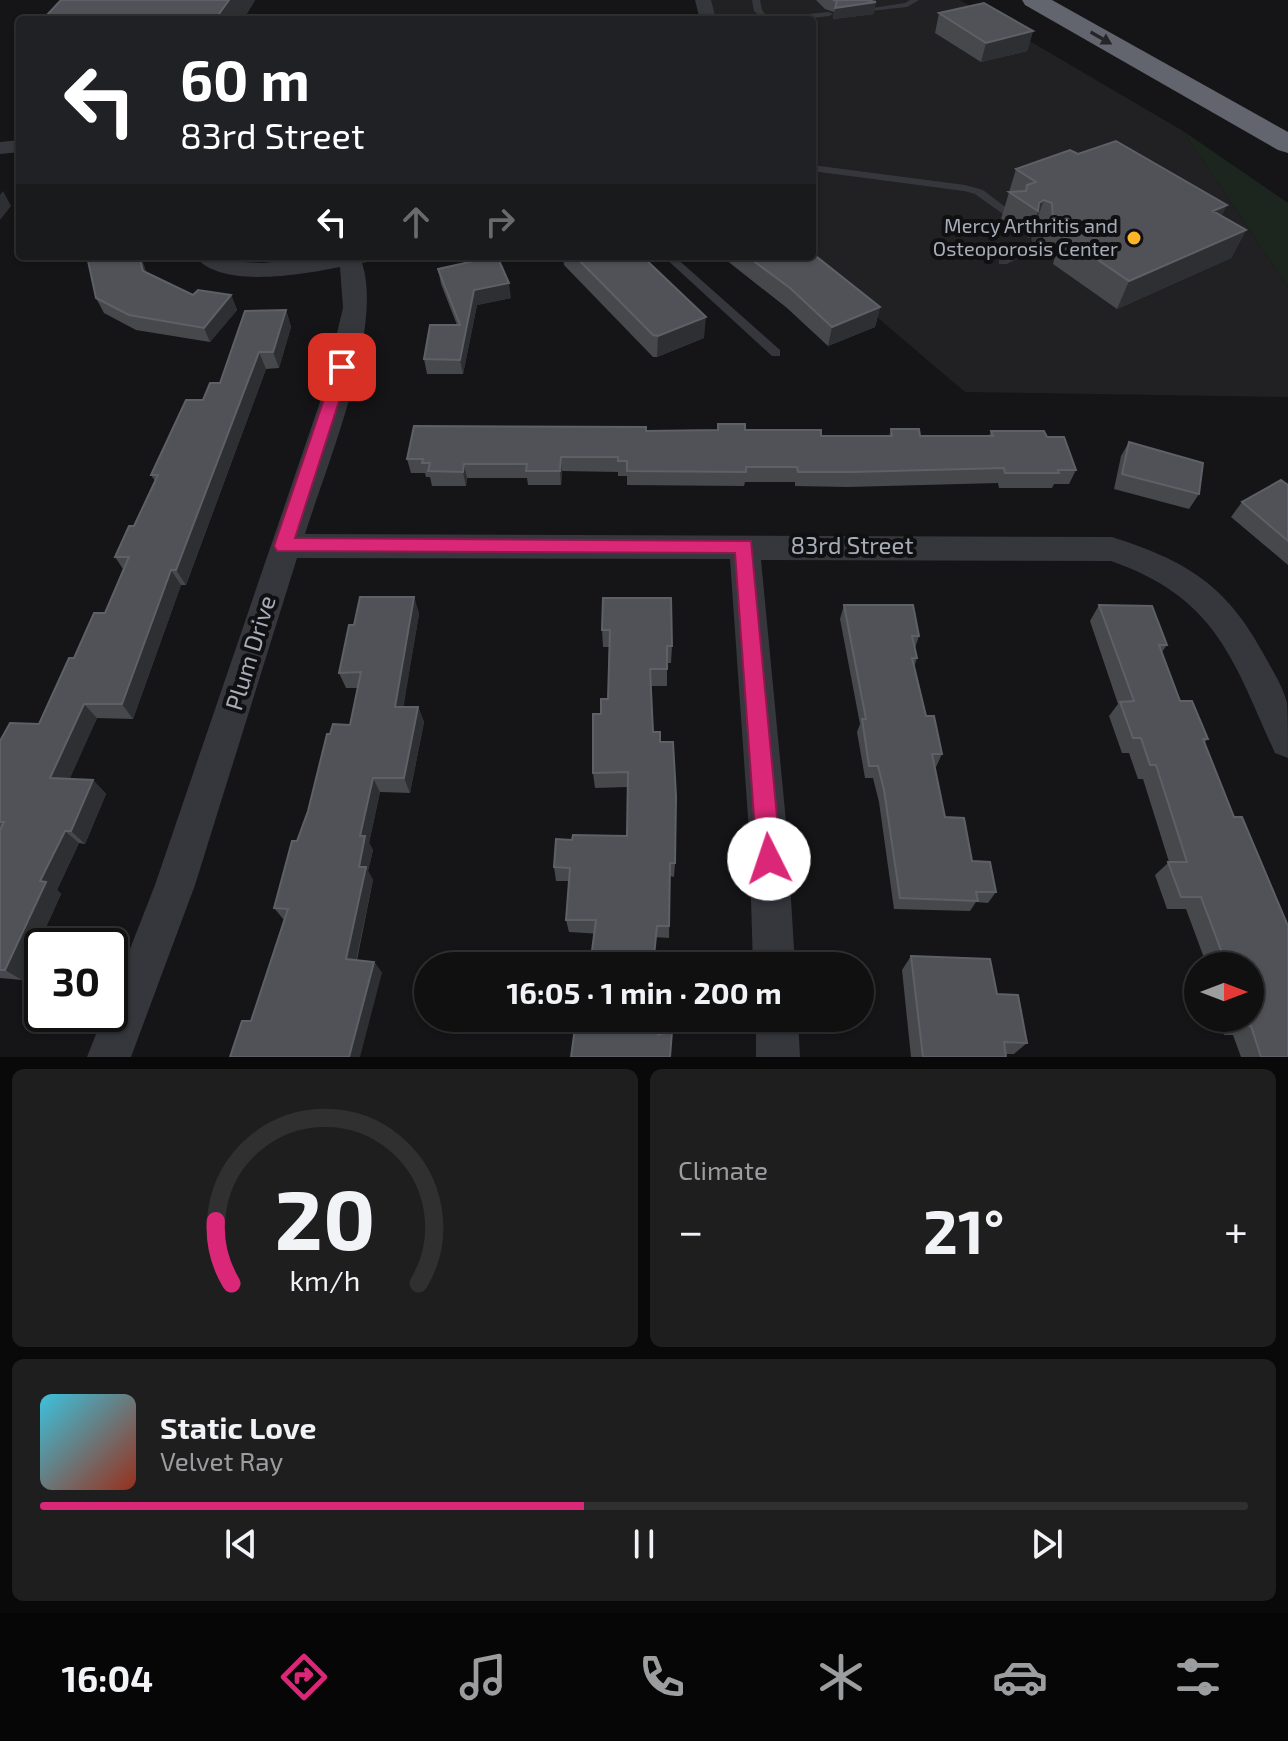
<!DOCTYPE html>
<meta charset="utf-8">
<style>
body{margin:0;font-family:"Exo 2",sans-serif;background:#1e1e1f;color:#f1f3f6;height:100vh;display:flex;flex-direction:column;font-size:30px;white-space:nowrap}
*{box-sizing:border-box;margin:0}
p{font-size:26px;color:#9c9d9f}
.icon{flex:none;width:44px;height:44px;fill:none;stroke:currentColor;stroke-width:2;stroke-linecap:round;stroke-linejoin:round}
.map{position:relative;height:1057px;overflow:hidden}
.side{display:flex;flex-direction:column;gap:12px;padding:12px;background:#090909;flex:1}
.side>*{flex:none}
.top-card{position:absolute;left:16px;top:16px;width:800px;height:244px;border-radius:8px;box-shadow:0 2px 6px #0004,0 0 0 2px #303031;background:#202124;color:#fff;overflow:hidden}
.needle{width:52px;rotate:90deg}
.tools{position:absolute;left:1184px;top:952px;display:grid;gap:16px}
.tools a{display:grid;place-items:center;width:80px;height:80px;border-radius:50%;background:#101011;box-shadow:0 2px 6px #0004,0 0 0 2px #303031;font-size:40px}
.speed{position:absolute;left:24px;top:928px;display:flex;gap:16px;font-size:40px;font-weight:700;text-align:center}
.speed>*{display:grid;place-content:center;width:104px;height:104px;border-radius:50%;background:#101011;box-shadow:0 2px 6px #0004,0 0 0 2px #303031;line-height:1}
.speed .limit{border:4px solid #111;border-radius:12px;background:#fff;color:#111}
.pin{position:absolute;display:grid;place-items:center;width:68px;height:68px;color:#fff;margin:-34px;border-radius:16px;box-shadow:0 4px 12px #0006}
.me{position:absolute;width:88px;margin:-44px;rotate:356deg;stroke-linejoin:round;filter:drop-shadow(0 0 6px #0008)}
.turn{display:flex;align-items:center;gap:28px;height:168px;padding:0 32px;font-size:36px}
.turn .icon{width:104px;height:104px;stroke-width:2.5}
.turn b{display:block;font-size:56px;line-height:68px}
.lanes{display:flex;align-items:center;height:76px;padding:0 32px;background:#0003;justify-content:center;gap:40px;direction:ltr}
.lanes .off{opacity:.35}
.big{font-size:60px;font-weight:700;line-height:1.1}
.side .tile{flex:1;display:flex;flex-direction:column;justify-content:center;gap:12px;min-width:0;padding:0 28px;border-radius:12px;background:#1e1e1f}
.side .dial{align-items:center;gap:0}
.dial svg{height:208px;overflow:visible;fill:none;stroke:#303031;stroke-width:7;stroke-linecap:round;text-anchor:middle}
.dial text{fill:#f1f3f6;stroke:none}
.song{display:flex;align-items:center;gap:24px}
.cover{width:96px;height:96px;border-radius:12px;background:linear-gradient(135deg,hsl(190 70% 55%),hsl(10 70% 35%))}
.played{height:8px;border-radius:4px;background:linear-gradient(90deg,#db2777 45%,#303031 45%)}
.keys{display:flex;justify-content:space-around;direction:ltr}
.heat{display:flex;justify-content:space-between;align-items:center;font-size:44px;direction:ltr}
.side .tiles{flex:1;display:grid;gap:12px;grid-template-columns:1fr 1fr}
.tile:last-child{grid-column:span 2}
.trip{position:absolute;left:414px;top:952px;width:460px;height:80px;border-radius:40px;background:#101011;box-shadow:0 2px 6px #0004,0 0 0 2px #303031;font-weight:700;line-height:80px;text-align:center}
.dock{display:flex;height:128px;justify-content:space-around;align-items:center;background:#060607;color:#9c9d9f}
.dock .icon{width:56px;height:56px}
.dock .active{color:#db2777}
.dock b{font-size:36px;color:#f1f3f6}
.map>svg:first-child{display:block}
.built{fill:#212124}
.green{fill:#1d261e}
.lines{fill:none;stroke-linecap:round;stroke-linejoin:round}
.service{fill:#36373d;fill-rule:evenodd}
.minor{fill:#36373d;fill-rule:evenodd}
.motorway{fill:#62656e;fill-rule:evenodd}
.wall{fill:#46484c}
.shaded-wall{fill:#2e2f32}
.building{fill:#515258;stroke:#5e6067;stroke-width:2}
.oneway{fill:#242529}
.route{fill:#db2777;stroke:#8e194d;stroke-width:2}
.poi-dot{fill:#ffb626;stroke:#101012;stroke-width:3}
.labels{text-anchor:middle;stroke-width:8;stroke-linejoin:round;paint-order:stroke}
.far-poi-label{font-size:20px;fill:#a6acb8;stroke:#101012;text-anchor:end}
.street-label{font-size:24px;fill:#a6acb8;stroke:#101012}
</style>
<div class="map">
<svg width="1288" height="1057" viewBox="0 0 1288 1057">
<rect width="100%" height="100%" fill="#151517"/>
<path class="built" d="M703,0H960L1183,131L1288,287V397L965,392L805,256H812V20H708Z"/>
<path class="green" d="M1183,131L1288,203V287Z"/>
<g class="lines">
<path class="service" d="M752,0H760L762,10L765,14L788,16L829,12L833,14L829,16C808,18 770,28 754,11Z
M910,0H919L907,7L870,11L866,9L905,3Z
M812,165L965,185L983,190L1016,215L1007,217L975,194L964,191L812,171Z
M1036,230L1041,233L1042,246L1007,264H999V260L1032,243L1031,233Z
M663,256H674L780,350V356H772Z"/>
<path class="minor" d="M695,0H711L716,20H700Z
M20,140V152L0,154V142Z
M195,256H225L243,262L263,263L326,256H377L373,261L362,263C384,329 326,467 305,534L1112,537C1184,560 1226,584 1263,653C1271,668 1283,686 1287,703C1288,719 1288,741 1288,758L1275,753C1233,660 1217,598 1111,561L761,560L787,832L795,966H753L749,832L730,559L297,558L195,885L131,1057H87L104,1014H110V1000L155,885L322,396L343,308L340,267C305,274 220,290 195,256Z
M756,1018H798L800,1057H756Z"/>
<path class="motorway" d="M1022,0H1052L1288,132V153L1278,150L1025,5Z"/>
</g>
<path class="wall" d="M61,0H255L243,20H46L45,17Z
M816,0H867L874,14L833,19L834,12L825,9Z
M939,13L1033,31L1027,51L981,62L935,33Z
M1078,154L1221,216L1246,230L1231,258L1117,309L1053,264L1055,257L1043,249V230L1034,227L1032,229L1029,238L1001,219L1016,169Z
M87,256H141L146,272L193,295H231L237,310L210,342L136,330L104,313L96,298Z
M563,256H642L704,338L657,357H653L564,265Z
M721,256H812L880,307L875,327L828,346L787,308Z
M438,269L511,298L477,305L463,374H427L424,359L457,325L441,284Z
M286,310L291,327L279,368L266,369L186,585H181L133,719L97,718L69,779L93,780L106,794L85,844L79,843L57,890L61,894L22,980L0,978V741L39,724L74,658L105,613L123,569L115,557L134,526L155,481L151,475L203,400Z
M718,424L745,430L821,436H889L891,429L920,436H989L991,431L1047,437L1076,470L1069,484H1054L1052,488H999L998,483L848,487L795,486V482H745L744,486L627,485V476H618V472L562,471L561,485H528L527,478H467L466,486H432L430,477H426L425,473H411L407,459L646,431L717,430Z
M1129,442L1199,494L1189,509L1114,489L1121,456Z
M1288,485V565L1231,517L1242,502Z
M414,597L419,614L403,707H418L424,722L410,793L380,792L369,843L373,850L368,871L373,880L357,960L374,962L382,973L251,1021L284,920L274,908L308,811L330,734L350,725L358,688H346L339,673L354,625Z
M603,598L672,646L671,663H667V686H651L653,732L660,742L675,863L674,877L670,876L669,938L569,932L566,920L569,881H556L554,867L572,840L627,836V787L595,788L593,773L601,714L608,699L609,647H603L602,630Z
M844,605L919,636L915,648L917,658L914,667L926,716L942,754L936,767H935L945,817L972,861L996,892L988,903L976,902L970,911L894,909L879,802L873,778H865L857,732L860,724L840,619Z
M1099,605L1167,645L1162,652L1180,701L1208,739L1204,743L1288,1057H1241L1233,1035H1224L1219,1018H1250V966H1207L1186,909H1167L1155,875L1169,862L1143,779H1138L1129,753H1122L1109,716L1118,704L1090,621Z
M911,956L997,994L1027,1043L1014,1054H1006V1057H911L902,970Z
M571,1018H649L670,1057L573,1031Z"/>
<path class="shaded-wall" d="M229,0H255L243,20H217L216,18Z
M876,2L874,14L833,19L835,8Z
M1033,31L1027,51L981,62L986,43Z
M3,191L11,206L0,220V195Z
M1044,200L1034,227L1032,229L1038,211L1039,203Z
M1227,205L1213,233V211Z
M1246,230L1231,258L1117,309L1129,281Z
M139,256H141L150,286L143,271Z
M509,283L511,298L477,305L463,374L460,360L474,290Z
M231,295L237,310L210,342L204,328Z
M880,307L875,327L828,346L832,327Z
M286,310L291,327L279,368L273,352Z
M706,317L704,338L657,357L658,336Z
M259,352L266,369L186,585L176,570Z
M561,457L562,471L561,485L560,471Z
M464,464L467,478L466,486L463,472Z
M171,570L181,585L133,719L122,704Z
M414,597L419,614L401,722L395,707Z
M84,704L97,718L64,792L50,778Z
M418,707L424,722L410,793L404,778Z
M373,778L380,792L369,843L373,850L368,871L373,880L354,970L346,959L359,867L360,836Z
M93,780L106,794L85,844L71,831Z
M65,831L79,843L57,890L61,894L22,980L5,970L40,881Z
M374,962L382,973L360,1057H349Z"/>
<path class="building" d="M61,0H229L216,18L45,17Z
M833,0H867L876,2L835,8L837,1Z
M984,3L1033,31L986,43L939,13Z
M1116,141L1227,205L1213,211L1246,230L1129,281L1063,236L1071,233L1053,221L1052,203L1044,200L1039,203L1038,211L1009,192L1026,191L1027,185L1036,182L1016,169L1070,150L1078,154Z
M812,253L880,307L832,327L790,288L747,256H812Z
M87,256H139L143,271L193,295L198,290L231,295L204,328L129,315L96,298Z
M497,256L509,283L474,290L460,360L424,359L430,325H460L438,269Z
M575,256H642L706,317L658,336L653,335Z
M286,310L273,352H259L176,570H171L122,704H84L50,778L93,780L71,831H65L40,881L46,882L5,970H0V830L4,822H0V741L10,723L39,724L69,658H74L94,613H105L129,557H115L129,526H134L158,475H151L186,400H203L210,383H220L245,311Z
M718,424H745V430H821V436H892L891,429H919L920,436H993L991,431H1044L1047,437H1064L1076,470H1058L1059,473H1005L1004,468L852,472H798L797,467H746V472L627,471V461H618V457H561L560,471H526L527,464H464L463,472L428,471L430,463H422L423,459H407L414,426L646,427V431L718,430Z
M1129,442L1203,463L1199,494L1122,474Z
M1281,480L1288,485V541L1242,502Z
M360,597H414L395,707H418L404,778H373L360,836H365L359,867H366L346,959L374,962L349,1057H230L242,1021H251L288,909L274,908L292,841H297L308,811L327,734H330L333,724L350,725L361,672L339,673L349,625H354Z
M603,598H671L672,646H667V669H650L653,732H660V742H673L676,796L675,863H670L669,926H657L653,966H590L596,920H566L570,868L554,867L556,839L572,840L573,835L627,836L628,772L593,773V714H601V699H608L610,630H602Z
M844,605H913L919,636H912L917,658H912L926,716H934L942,754H932L945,817L964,818L972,861L990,862L996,892H976L978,901L900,898L884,790L878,766H869L862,719H866Z
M1099,605L1152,606L1167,645H1159L1180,701H1192L1208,739H1203L1234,817H1242L1288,926V1057H1261L1251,1026L1241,1025L1238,1018H1250V966H1227L1201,897H1181L1168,862H1187L1156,765H1150L1141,738H1133L1120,702L1134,701Z
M911,956L990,959L997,994L1018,995L1027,1043L1004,1042L1006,1057H923Z
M571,1018H648V1019L658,1021V1035L672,1031L670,1057H571L576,1021H571Z"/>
<defs><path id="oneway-solid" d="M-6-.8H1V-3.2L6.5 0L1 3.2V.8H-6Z" transform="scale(2)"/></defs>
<use class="oneway" href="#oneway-solid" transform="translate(1101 38) rotate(30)"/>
<path class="route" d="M342,361L350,367L295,538L751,541L781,859L777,867L769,870L761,867L757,859L735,553L277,551L274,546L335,367Z"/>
<circle class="poi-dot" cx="1134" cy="238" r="8"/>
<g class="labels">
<g class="far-poi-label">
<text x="1118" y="233">Mercy Arthritis and<tspan x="1118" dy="23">Osteoporosis Center</tspan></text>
</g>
<g class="street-label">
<text x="852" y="554">83rd Street</text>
<text transform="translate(251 653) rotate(-73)" y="8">Plum Drive</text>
</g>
</g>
</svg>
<div class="tools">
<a><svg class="needle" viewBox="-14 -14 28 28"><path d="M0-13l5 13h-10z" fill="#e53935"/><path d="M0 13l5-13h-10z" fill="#9c9d9f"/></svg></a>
</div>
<div class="speed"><div class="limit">30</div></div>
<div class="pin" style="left:342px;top:367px;background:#d93025"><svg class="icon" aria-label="arrive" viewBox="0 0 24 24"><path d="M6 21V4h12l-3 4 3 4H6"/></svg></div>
<svg class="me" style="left:769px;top:859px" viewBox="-20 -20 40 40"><circle r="19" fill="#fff"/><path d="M0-13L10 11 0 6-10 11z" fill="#db2777"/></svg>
<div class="trip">16:05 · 1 min · 200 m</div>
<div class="top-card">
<div class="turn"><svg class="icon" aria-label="left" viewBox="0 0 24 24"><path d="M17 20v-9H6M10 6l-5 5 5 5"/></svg><div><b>60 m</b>83rd Street</div></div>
<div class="lanes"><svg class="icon" aria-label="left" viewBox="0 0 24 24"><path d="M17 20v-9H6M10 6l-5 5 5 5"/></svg><svg class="icon off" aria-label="ahead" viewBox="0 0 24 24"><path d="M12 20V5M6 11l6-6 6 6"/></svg><svg class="icon off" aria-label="right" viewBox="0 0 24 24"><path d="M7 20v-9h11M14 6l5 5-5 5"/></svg></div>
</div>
</div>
<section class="side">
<div class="tiles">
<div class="tile dial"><svg viewBox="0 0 100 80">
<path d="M14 69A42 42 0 1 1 86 69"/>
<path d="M14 69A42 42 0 0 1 8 45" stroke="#db2777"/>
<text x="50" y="56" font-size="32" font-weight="700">20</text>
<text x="50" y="72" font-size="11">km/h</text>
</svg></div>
<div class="tile"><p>Climate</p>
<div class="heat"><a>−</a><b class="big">21°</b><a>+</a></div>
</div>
<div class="tile">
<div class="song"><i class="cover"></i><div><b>Static Love</b><p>Velvet Ray</p></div></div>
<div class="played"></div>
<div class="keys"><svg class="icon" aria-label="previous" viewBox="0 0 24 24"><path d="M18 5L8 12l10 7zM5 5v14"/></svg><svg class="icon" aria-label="pause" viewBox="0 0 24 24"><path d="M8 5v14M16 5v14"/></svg><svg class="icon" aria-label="next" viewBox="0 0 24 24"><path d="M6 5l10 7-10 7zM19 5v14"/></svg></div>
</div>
</div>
</section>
<nav class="dock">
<b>16:04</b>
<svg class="icon active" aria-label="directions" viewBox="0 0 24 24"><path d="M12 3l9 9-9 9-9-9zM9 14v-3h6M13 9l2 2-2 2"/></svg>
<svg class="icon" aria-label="music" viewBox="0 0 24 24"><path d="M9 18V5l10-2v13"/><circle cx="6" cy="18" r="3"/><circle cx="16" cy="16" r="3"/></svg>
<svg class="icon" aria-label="phone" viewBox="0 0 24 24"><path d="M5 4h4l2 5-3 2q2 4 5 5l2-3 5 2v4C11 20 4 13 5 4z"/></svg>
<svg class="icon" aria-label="climate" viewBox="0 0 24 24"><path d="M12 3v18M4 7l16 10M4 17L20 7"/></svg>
<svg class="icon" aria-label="car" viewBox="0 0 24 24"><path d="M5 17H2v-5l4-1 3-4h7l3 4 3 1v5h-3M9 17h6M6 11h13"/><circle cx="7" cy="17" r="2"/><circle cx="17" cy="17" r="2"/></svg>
<svg class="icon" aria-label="filters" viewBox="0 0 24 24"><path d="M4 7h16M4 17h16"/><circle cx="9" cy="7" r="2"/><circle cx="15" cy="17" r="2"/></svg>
</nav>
